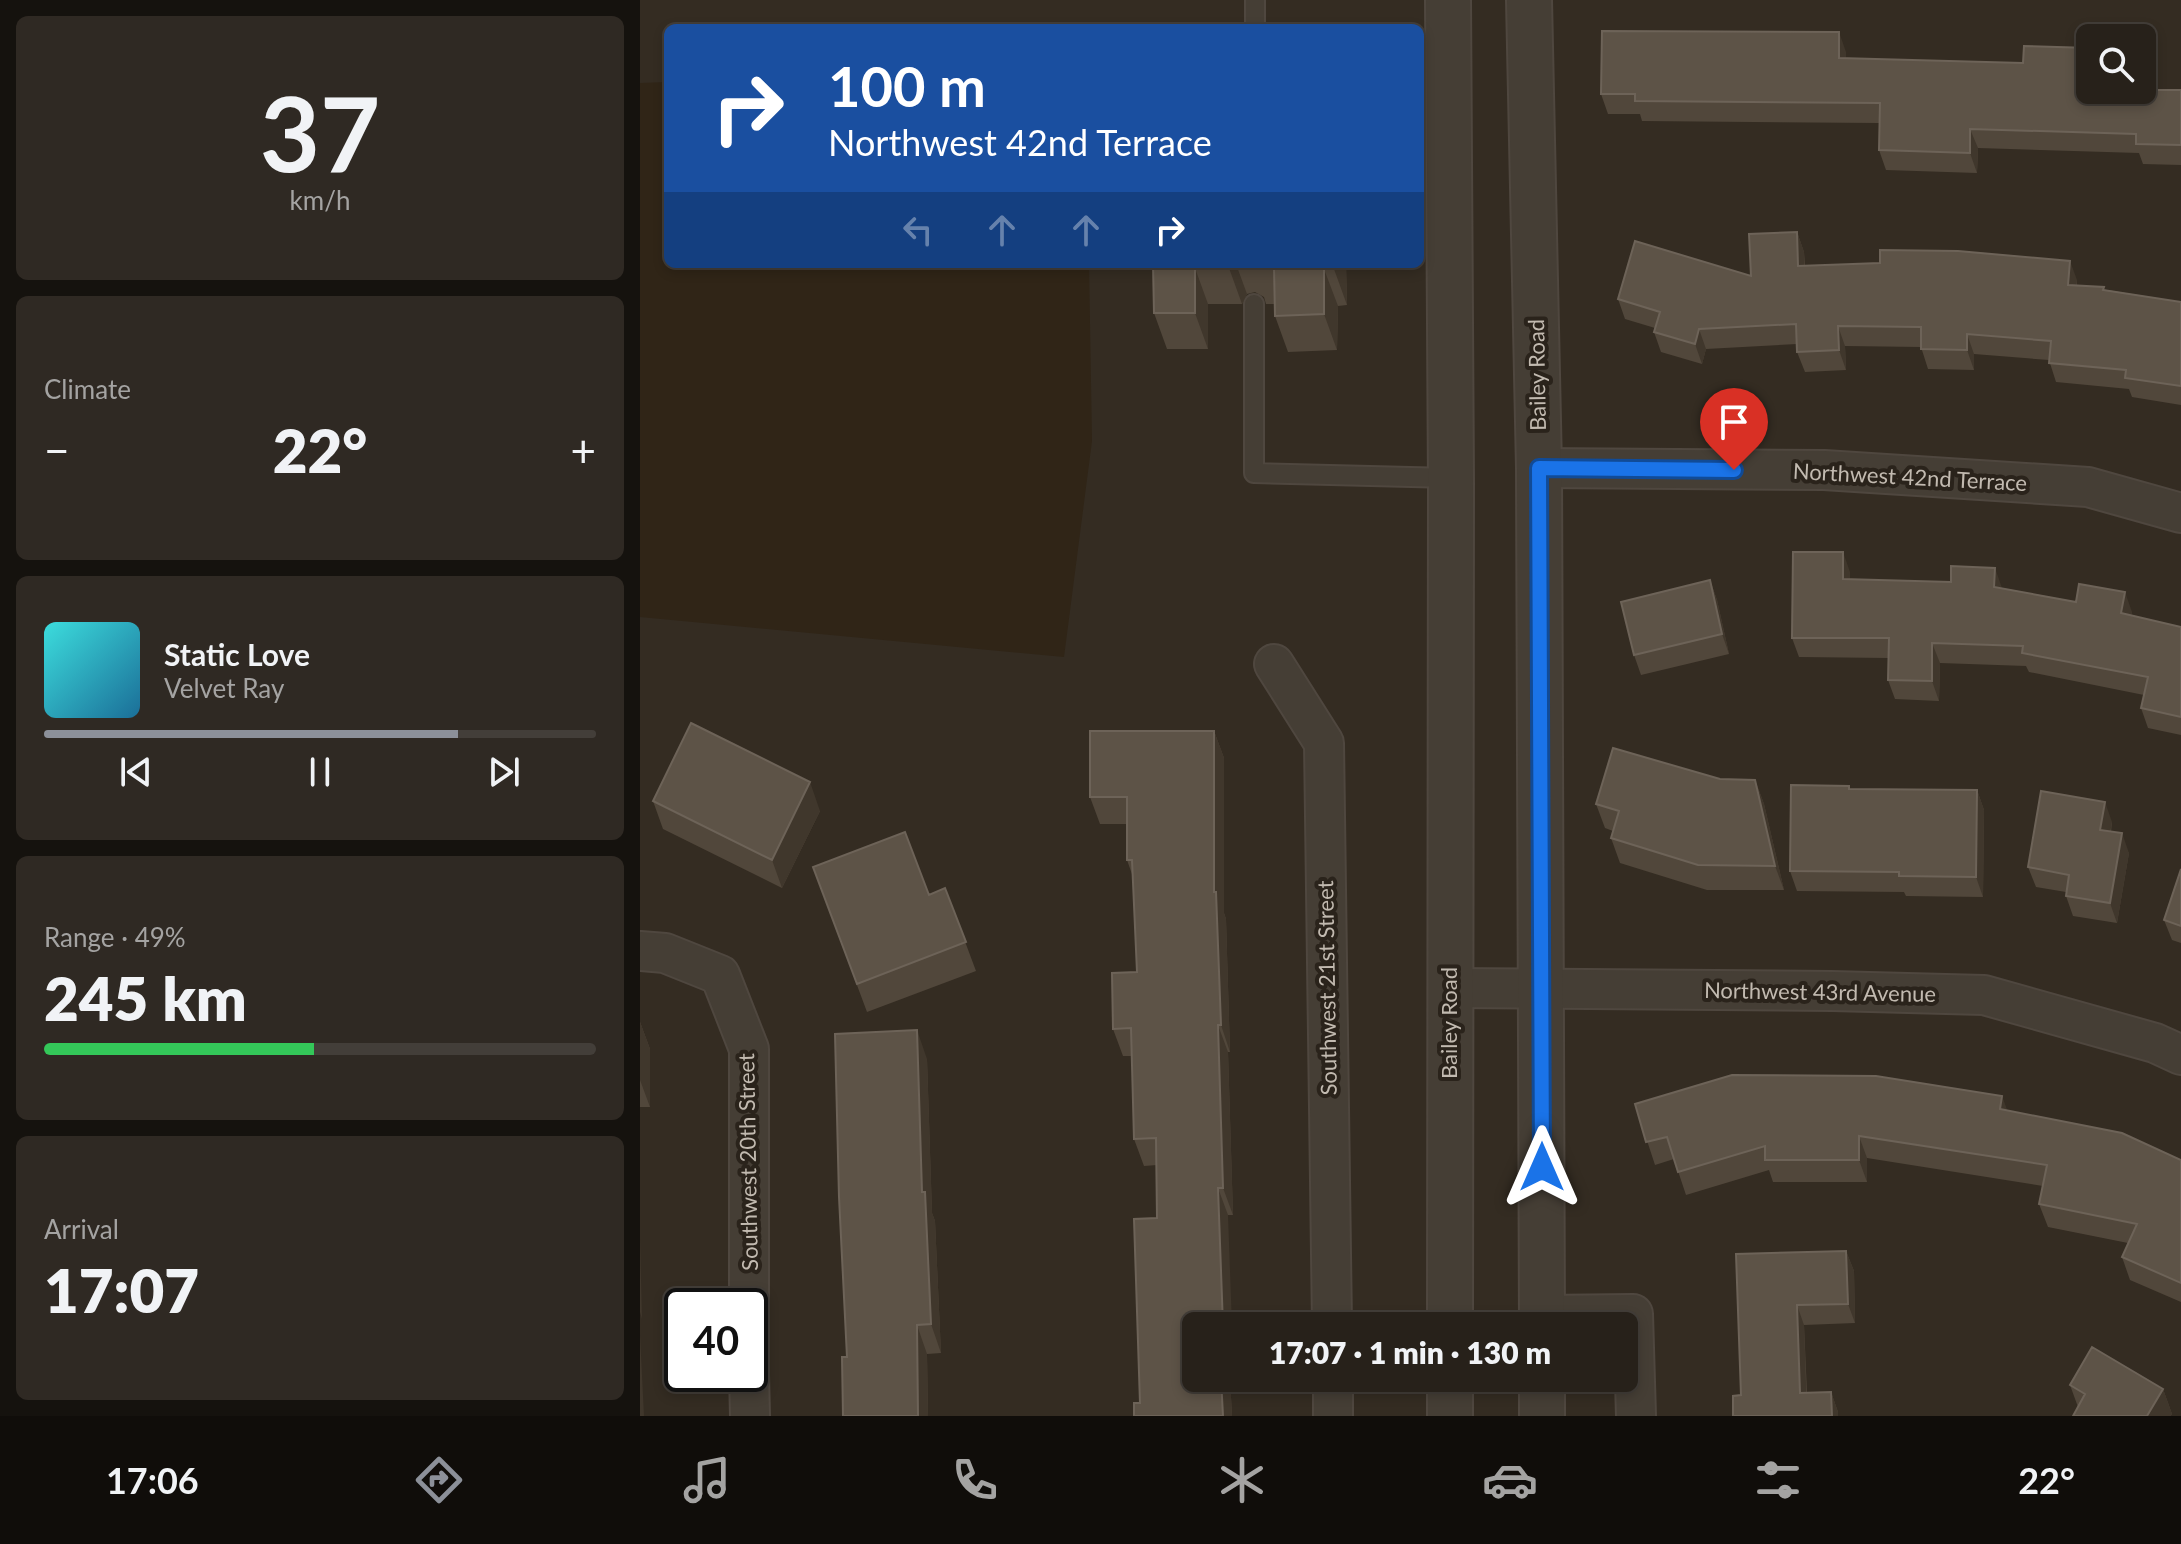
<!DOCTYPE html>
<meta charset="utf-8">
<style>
body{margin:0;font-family:Lato,sans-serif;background:#2f2923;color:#f1f3f6;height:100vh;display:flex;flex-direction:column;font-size:30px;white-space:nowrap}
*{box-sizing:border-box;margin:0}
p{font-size:26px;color:#a4a3a2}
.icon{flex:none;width:44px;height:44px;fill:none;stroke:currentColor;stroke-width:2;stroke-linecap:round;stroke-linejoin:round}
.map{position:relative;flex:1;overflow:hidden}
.details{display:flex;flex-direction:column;gap:16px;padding:16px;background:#15120e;width:640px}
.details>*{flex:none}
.banner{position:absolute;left:24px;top:24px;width:760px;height:244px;border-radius:12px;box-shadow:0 4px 12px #0003,0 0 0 2px #433e39;background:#1a4fa0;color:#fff;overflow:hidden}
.controls{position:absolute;left:1436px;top:24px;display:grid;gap:16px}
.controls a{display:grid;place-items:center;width:80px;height:80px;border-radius:12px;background:#27211a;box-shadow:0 4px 12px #0003,0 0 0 2px #433e39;font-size:40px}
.speed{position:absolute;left:24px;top:1288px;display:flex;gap:16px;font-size:40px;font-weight:700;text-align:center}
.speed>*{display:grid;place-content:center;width:104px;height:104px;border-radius:50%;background:#27211a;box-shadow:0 4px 12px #0003,0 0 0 2px #433e39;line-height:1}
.speed .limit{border:4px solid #111;border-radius:12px;background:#fff;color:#111}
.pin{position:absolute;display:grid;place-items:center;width:68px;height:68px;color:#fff;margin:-82px -34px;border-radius:50% 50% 50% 0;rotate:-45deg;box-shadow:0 0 8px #0007}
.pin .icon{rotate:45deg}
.me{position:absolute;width:88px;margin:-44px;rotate:0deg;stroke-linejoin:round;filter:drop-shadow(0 0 6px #0008)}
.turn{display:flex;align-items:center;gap:28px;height:168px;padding:0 32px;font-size:36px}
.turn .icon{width:104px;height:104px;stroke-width:2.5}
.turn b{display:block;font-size:56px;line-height:68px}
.lanes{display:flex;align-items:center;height:76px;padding:0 32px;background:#0003;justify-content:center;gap:40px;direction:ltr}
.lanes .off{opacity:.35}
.big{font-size:60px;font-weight:800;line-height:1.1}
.details .card{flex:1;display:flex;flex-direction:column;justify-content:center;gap:12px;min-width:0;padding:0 28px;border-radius:12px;background:#2f2923}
.details .dial{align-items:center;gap:0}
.dial b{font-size:104px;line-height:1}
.song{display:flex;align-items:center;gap:24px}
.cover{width:96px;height:96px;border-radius:12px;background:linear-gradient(135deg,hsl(180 70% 55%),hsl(200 70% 35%))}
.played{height:8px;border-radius:4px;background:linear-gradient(90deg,#8c9099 75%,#433e39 75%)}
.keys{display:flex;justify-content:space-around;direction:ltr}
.heat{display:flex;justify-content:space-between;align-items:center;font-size:44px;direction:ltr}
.charge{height:12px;border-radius:6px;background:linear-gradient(90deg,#34c759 49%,#433e39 0)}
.trip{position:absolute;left:542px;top:1312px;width:456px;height:80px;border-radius:12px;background:#27211a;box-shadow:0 4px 12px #0003,0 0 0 2px #433e39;font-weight:800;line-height:80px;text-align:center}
.dock{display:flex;height:128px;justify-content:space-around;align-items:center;background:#100d0a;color:#a4a3a2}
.dock .icon{width:56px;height:56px}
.dock .current{color:#8c9099}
.dock b{font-size:36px;color:#f1f3f6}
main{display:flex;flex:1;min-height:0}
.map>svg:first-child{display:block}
.water{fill:#302517}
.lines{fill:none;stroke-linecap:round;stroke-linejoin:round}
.service-casing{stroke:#4f473f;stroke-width:22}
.minor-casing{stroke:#4f473f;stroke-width:42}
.tertiary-casing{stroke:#4f473f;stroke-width:48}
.service{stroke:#453e35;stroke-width:18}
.minor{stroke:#453e35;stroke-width:38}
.tertiary{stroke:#453e35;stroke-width:44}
.wall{fill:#51473b}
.shaded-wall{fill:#40372c}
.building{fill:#5d5347;stroke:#6d6358;stroke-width:2}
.route-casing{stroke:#114b97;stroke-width:20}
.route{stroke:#1a73e8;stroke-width:14}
.labels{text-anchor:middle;stroke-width:8;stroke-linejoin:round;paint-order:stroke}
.street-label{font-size:22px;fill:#c2bab0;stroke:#2a231b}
</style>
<main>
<section class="details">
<div class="card dial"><b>37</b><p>km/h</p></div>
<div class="card"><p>Climate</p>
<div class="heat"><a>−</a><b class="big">22°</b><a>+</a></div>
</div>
<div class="card">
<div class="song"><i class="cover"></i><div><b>Static Love</b><p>Velvet Ray</p></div></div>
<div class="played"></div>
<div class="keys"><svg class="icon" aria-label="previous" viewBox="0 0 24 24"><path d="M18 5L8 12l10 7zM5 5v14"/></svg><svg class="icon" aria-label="pause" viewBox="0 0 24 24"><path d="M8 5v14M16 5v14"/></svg><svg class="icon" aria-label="next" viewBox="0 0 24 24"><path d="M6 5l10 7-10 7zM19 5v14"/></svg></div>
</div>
<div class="card"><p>Range · 49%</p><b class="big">245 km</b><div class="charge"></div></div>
<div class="card"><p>Arrival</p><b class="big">17:07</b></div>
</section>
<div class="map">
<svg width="1541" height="1416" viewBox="0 0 1541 1416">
<rect width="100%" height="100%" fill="#342c22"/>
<path class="water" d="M28,82V264H449L452,441L424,657L0,617V83Z"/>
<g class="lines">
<g class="service-casing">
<path id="service" d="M615,28V0
M614,304V473L811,478"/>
</g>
<g class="minor-casing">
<path id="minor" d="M899,468L1184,470L1448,487L1541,513
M634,664L684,743L692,1326
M0,951L25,953L80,975L109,1049V1306
M809,988L1192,991L1344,995L1515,1043L1541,1055
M902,1315L993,1314L996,1416
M109,1374L110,1416
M693,1378V1416"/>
</g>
<g class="tertiary-casing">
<path id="tertiary" d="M808,0L811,484L810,1326
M889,0L899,468L902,1326
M810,1378V1416
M902,1416V1378"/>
</g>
<use href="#service" class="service"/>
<use href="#minor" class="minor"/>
<use href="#tertiary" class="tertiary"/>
</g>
<path class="wall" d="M1206,52V58L1450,90H1541V165L1503,164L1499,153L1338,148L1337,173L1246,170L1239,150L1240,123L1002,121L1000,114H968L961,94Z
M1157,232L1164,252L1165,265L1437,280V285L1541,302V405L1492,397L1489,389L1416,382L1409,360L1334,354V370L1288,369L1281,347L1205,346L1206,370L1165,372L1157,352V344L1066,349L1062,364L1021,352L1014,332L1015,328L985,319L978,299L1111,276Z
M513,264H706L707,305L698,306L697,350L648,352L635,316V304H626L624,297L615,292L607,294L602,304H568V349H527L514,313Z
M1210,572V579L1362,588L1492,612L1491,615L1541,627V735L1508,728L1501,708L1504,695L1389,672L1386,666L1300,663L1299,701L1255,699L1248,680V658L1159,657L1152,638Z
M1070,580L1077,600L1089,654L1001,675L994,655Z
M574,731L584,758V913L586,919L590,1052H588L593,1215H588L556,1378H590L592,1416L500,1403L517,1218V1165L504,1166L494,1139L492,1056H483L473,1029L497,972L493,877L487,860V824H460L450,797Z
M1080,779L1115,780L1124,804L1144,890H1067L980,863L971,838L973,831L965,828L956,804Z
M1210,789L1337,790L1344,810L1343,897L1266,896L1264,892L1157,891L1150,871Z
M13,801L180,811L142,888L23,829Z
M1472,822L1471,832L1489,853L1477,923L1433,916L1426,896V892L1396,887L1388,867Z
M173,867L289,895L305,888L336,971L227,1012Z
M1541,869V943L1532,940L1524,920Z
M0,1022L10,1049V1107H0Z
M287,1059L292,1213L295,1221L301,1353L287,1354L288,1416H203L207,1357Z
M995,1104L1367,1110L1541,1160V1302L1490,1280L1482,1257L1488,1243L1408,1227L1399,1204L1403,1186L1227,1158V1182H1133L1129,1170L1046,1195L1034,1159L1015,1165Z
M1206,1251L1214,1271L1215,1323L1164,1325L1167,1393L1191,1392L1198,1412V1416H1093L1101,1395L1096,1254Z
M1430,1385L1523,1389L1532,1414L1530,1416H1433L1438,1407Z"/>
<path class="shaded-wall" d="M1199,32L1206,52V78L1199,58Z
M1330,129L1338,148L1337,173L1330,153Z
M1157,232L1164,252L1165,285L1158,266Z
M1430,261L1437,280L1435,304L1428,285Z
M591,264H596L607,294L602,304L589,268Z
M694,264H706L707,305L694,269Z
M555,268L568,304V349L555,313Z
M684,269L698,306L697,350L684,314Z
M1198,326L1205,346L1206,370L1199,350Z
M1059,329L1066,349L1062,364L1055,344Z
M1327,334L1334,354V370L1327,350Z
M1203,552L1210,572V598L1203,579Z
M1355,568L1362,588L1354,587Z
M1070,580L1077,600L1089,654L1082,634Z
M1485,592L1492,612L1488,633L1481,613Z
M1292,643L1300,663L1299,701L1292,681Z
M574,731L584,758V913L586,919L590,1052L581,1025L574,892Z
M1115,780L1124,804L1144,890L1135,866Z
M170,782L180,811L142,888L132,860Z
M1337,790L1344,810L1343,897L1336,877Z
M1465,802L1472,822L1467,850L1460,830Z
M1482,833L1489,853L1477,923L1470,903Z
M0,1022L10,1049V1107L0,1080Z
M578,1025L588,1052L593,1215L583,1188Z
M277,1030L287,1059L292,1213L295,1221L301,1353L291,1324L282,1192Z
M1362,1096L1370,1118L1360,1109Z
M1219,1136L1227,1158V1182L1219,1160Z
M578,1188L588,1215L592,1326H583Z
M0,1239L2,1319L0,1312Z
M1206,1251L1214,1271L1215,1323L1208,1304Z
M1157,1305L1164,1325L1167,1413L1160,1393Z
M277,1325L287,1354L288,1416H278Z
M0,1335L4,1416H0Z
M581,1378H590L592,1416H583Z
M1523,1389L1532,1414L1530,1416H1507Z
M1191,1392L1198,1412V1416H1192Z"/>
<path class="building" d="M962,31L1199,32V58L1383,63L1384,46L1450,48V90H1541V145L1496,144V134L1330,129V153L1239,150L1240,103L995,101V94H961Z
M1157,232L1158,266L1240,263V250L1318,251L1430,261L1428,285L1464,287L1463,290L1541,302V386L1485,378L1486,370L1409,363L1411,341L1327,334V350L1281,349V327L1198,326L1199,350L1157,352L1156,324L1059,329L1055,344L1014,332L1020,312L978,299L995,241L1111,276L1109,234Z
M513,264H591L589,268H555V313H514Z
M612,264H694V269H684V314L635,316L634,267H613Z
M1153,552H1203V579L1311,582V566L1355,568L1354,587L1436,602L1439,584L1485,592L1481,613L1541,627V717L1501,708L1508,677L1382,653L1383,646L1292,643V681L1248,680L1249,638H1152Z
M1070,580L1082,634L994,655L981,602Z
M51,723L170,782L132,860L13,801Z
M450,731H574V892H576L581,1025H578L583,1188H578L583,1326H556V1378H581L583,1416H494V1403H500L494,1219L517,1218L516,1138L494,1139L491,1028L473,1029L472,973L497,972L492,860H487V797H450Z
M973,748L1080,779L1115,780L1135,866L1058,865L971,838L979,811L956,804Z
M1151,785L1209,786V789L1337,790L1336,877L1259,876V872L1150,871Z
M1401,791L1465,802L1460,830L1482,833L1470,903L1426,896L1429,875L1388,867Z
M265,832L289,895L305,888L326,942L217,984L173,867Z
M1541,869V926L1524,920Z
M277,1030L282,1192H285L291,1324L277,1325L278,1416H203L202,1357H207L199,1197L195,1034Z
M1092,1075L1236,1076L1362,1096L1360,1109L1482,1133L1541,1160V1283L1482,1257L1497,1224L1399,1204L1407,1165L1219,1136V1160H1125V1146L1038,1172L1027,1137L1006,1142L995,1104Z
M1206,1251L1208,1304L1157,1305L1160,1393L1191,1392L1192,1416H1093V1396L1101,1395L1096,1254Z
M1452,1347L1523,1389L1507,1416H1433L1445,1394L1430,1385Z"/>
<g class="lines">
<g class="route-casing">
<path id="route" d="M902,1167L899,468L1094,470"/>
</g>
<use href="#route" class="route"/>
</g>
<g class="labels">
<g class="street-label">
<text transform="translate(897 375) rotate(-91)" y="8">Bailey Road</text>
<text transform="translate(1270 477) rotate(3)" y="8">Northwest 42nd Terrace</text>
<text transform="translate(687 988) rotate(-91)" y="8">Southwest 21st Street</text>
<text transform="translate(1180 992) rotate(1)" y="8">Northwest 43rd Avenue</text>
<text transform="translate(809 1023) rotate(-90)" y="8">Bailey Road</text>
<text transform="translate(108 1162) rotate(-91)" y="8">Southwest 20th Street</text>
</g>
</g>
</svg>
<div class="controls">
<a><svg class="icon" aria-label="search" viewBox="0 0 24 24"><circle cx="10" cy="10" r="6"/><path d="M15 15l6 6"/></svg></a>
</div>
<div class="speed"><div class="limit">40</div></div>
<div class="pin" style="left:1094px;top:470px;background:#d93025"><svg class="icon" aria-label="arrive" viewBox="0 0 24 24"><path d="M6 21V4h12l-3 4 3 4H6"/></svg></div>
<svg class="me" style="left:902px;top:1167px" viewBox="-20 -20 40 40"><path d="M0-17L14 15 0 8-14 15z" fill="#1a73e8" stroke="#fff" stroke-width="4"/></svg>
<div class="trip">17:07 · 1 min · 130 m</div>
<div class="banner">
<div class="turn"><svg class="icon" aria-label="right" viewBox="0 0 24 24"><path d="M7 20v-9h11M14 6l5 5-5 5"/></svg><div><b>100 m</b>Northwest 42nd Terrace</div></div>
<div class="lanes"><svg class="icon off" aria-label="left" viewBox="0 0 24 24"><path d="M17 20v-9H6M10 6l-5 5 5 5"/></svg><svg class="icon off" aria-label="ahead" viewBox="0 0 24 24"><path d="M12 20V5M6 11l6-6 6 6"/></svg><svg class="icon off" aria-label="ahead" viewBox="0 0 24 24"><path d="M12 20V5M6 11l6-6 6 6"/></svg><svg class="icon" aria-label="right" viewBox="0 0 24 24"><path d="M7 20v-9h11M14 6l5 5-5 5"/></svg></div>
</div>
</div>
</main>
<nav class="dock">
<b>17:06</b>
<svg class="icon current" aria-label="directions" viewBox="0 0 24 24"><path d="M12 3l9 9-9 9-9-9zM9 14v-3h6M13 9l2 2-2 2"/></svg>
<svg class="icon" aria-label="music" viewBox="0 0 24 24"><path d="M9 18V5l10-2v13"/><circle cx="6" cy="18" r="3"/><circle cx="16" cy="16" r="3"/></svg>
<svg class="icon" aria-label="phone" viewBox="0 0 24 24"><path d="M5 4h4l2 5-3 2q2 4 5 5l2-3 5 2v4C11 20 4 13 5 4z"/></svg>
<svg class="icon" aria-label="climate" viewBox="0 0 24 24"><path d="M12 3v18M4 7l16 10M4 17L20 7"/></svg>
<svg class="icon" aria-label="car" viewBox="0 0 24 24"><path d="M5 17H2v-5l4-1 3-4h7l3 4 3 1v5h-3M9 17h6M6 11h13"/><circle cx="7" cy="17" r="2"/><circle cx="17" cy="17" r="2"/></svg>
<svg class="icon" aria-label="filters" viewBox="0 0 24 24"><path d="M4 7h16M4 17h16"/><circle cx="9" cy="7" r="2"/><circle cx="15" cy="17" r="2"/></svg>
<b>22°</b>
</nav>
